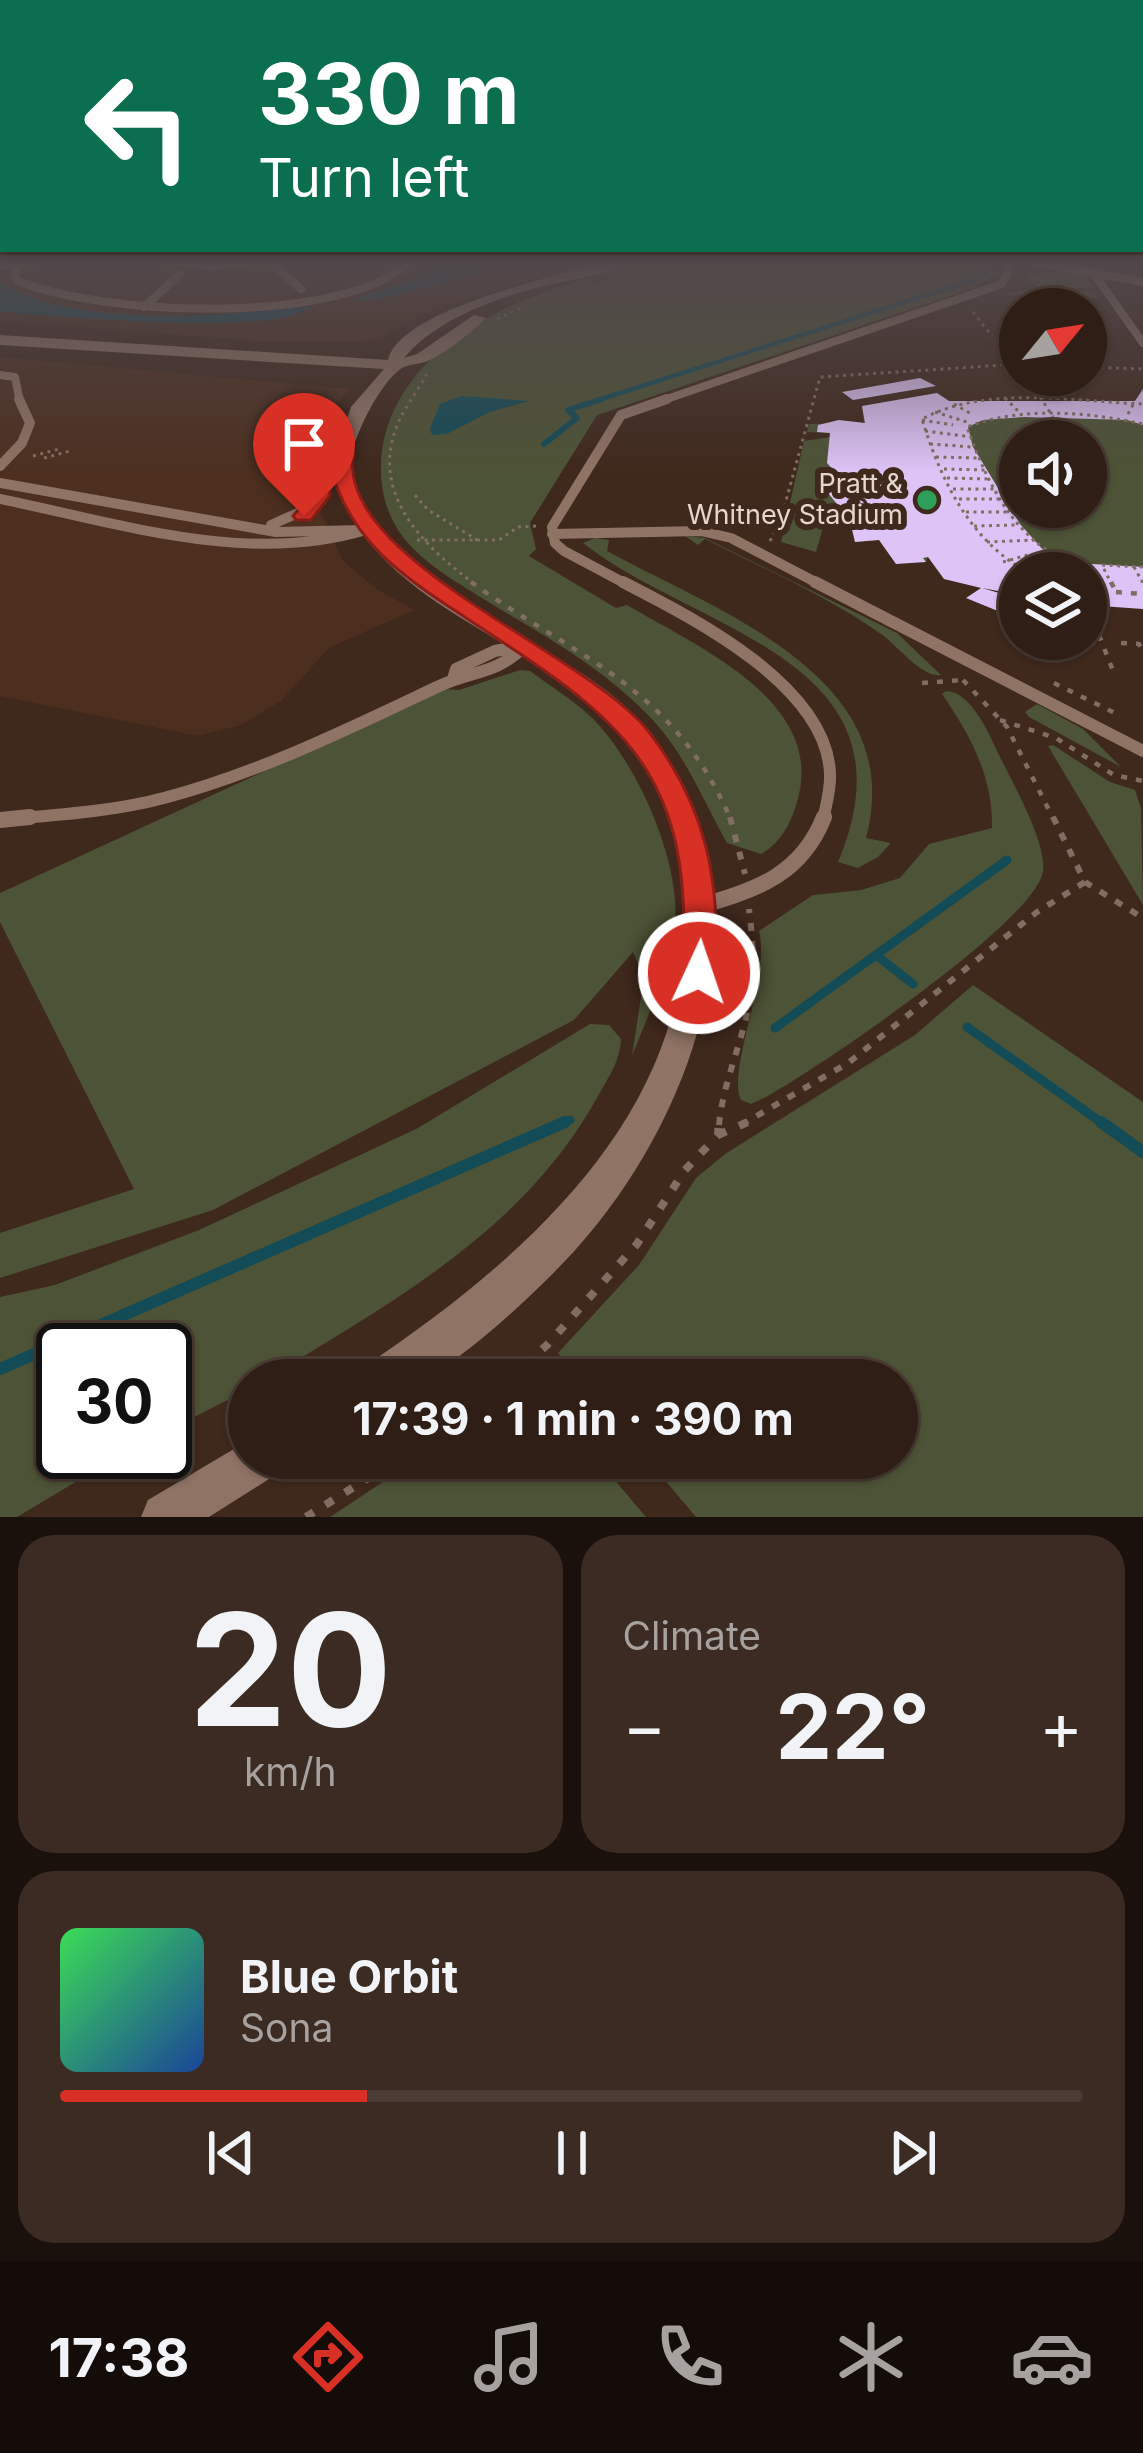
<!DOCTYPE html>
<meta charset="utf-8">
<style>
body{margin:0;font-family:Inter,sans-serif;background:#3b2b22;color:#f1f3f6;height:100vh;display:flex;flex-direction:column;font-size:45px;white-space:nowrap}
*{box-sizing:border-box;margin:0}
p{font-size:39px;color:#a7a2a0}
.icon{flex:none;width:66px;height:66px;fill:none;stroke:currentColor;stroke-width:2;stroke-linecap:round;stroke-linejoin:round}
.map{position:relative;height:1517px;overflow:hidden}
.sheet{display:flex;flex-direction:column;gap:18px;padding:18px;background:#1a100c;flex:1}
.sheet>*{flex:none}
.banner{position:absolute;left:0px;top:0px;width:1143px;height:252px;box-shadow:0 3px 9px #0004,0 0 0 3px #4a3c34;background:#0b6e4f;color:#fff;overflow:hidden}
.needle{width:78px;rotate:60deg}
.tools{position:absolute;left:999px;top:288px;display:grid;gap:24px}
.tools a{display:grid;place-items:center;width:108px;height:108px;border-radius:50%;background:#2f1e15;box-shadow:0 3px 9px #0004,0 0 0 3px #4a3c34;font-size:60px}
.speed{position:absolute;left:36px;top:1323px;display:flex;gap:24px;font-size:60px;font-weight:700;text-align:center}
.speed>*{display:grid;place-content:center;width:156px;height:156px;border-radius:50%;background:#2f1e15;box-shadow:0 3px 9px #0004,0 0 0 3px #4a3c34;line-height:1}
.speed .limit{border:6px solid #111;border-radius:18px;background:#fff;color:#111}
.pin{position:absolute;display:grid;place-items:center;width:102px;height:102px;color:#fff;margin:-123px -51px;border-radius:50% 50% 50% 0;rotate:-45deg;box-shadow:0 0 12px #0007}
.pin .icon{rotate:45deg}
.me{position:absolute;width:132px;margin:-66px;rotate:3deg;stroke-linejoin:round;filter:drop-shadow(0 0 9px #0008)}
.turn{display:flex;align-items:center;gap:42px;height:252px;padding:0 60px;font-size:54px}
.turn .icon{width:156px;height:156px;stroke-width:2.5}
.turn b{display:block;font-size:84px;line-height:102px}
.big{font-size:90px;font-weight:700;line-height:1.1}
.sheet .widget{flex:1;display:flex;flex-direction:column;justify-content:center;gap:18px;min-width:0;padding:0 42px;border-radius:36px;background:#3b2b22}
.sheet .dial{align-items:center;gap:0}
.dial b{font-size:156px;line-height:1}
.song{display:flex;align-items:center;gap:36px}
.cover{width:144px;height:144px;border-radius:18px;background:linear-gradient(135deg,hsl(130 70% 55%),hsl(220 70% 35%))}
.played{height:12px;border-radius:6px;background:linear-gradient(90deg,#d93025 30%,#4a3c34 30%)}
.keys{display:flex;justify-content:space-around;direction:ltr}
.heat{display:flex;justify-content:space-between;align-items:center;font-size:66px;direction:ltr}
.sheet .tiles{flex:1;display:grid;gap:18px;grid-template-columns:1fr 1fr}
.widget:last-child{grid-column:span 2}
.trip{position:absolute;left:228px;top:1359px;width:690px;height:120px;border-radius:60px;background:#2f1e15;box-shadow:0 3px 9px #0004,0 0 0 3px #4a3c34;font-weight:700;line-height:120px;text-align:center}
.tab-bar{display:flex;height:192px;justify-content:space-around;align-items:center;background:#130c08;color:#a7a2a0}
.tab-bar .icon{width:84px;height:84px}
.tab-bar .current{color:#d93025}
.tab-bar b{font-size:54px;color:#f1f3f6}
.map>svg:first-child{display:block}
.built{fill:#4c2f1f}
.green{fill:#4d5336;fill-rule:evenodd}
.water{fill:#134c57}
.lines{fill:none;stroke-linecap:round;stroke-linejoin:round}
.stream-far3{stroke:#134c57;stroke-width:4.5}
.stream-far2{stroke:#134c57;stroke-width:6}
.stream-far1{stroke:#134c57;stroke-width:9}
.stream{stroke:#134c57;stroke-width:12}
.building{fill:#ddc3f6}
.path-far3{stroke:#826d63;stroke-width:3;stroke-dasharray:3 4.5;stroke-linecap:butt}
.path-far2{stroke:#826d63;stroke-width:4.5;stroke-dasharray:6 9;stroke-linecap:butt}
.path-far1{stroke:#826d63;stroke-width:6;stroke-dasharray:8 10;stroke-linecap:butt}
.path{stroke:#826d63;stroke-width:8;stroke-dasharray:9 14;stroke-linecap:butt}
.service-far3{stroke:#8f7365;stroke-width:8}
.service-far2{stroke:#8f7365;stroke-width:10}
.service-far1{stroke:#8f7365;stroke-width:12}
.service{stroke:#8f7365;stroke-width:16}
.minor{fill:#8f7365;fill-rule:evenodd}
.route{fill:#d93025;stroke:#8d1f18;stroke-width:3}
.leisure-dot{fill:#2e9e5b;stroke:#3f281c;stroke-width:4.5}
.labels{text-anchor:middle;stroke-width:12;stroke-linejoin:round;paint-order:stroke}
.far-poi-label{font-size:27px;fill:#e6d6ce;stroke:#3f281c;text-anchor:end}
</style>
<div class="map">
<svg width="1143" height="1517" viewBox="0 0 1143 1517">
<rect width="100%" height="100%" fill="#3f281c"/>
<path class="built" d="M0,259H598L422,314L379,339L358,341H258L0,321Z
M0,357L350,389L334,406L314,442L310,488L343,561L377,589L414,610L329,648L281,701L241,725L197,736L0,696Z"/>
<path class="green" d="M650,259H990L996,269L994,276L974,288L597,415L530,523L536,549L529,556L616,608L627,605C694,645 828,701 797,802C791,823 781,843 761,854L727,843C701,797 685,752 646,713C601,667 545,636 490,603C460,584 426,566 403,537C375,501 375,448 395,408C430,337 514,299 586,279L597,283L609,279L601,274Z
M1061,270L1081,273L1094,287L1055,289L1092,292L1100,298L1000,294L1039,289L1026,277Z
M937,393L949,401H1135L1143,393V609L1086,573H1020V595L944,579L928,557L926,562L879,540L855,542L848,515L826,518L816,552L781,542L804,441L831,437L829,433L807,432L809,424L864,423L862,406ZM1020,441H1086V507H1020Z
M685,536L705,538L897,633L941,675C922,678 898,646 881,634C827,596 764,569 705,539L698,545Z
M595,538L609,540L607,551C719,612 909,677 866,838L891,843L878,857L858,868L838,862C923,659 697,633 583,543Z
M520,670L530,671C549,685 571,699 589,715C635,758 681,860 675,924C670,969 648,1015 632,1056L644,977L633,952L574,1020L213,1210L0,1278V1233L134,1189L0,922V893L443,689L459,690Z
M946,691C973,692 990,737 1001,759C1014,785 1047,844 1043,871C1037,921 815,1070 766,1097L751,1104L741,1100C726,1071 771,977 759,931L813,895L861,890L900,878L929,844L992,828C993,777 971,736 942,694Z
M1037,704L1083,729L1121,767L1029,717L1025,712Z
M1053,745L1110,782L1135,790L1141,808L1143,905L1048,746Z
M973,985L1143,1102V1517H696L646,1458H897V1380H580L558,1353L639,1265L696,1178L725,1154L915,1035Z
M590,1024L609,1025L621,1039C620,1062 608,1078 597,1098C522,1232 391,1303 264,1380H249V1389L165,1432V1350H63V1452H126L17,1517H0V1297L55,1285L199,1230L418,1128Z
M419,1458H596L646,1517H330Z"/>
<path class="water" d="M433,259H480L485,267L472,276L379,299L351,301L415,279Z
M0,284C69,320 162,318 238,313C262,311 287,304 311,307C280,336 75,317 24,314L0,311Z
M462,396L529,401L490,412L447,434L432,435L430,429L440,404Z"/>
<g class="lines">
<path class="stream-far3" d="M592,402L983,277L986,268L970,259"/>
<path class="stream-far2" d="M544,444L577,418L568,410L602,399"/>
<path class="stream-far1" d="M876,955L913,984
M967,1027L1105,1125
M775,1028L1007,860
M559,1125L570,1120"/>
<path class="stream" d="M1101,1122L1143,1152
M0,1369L565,1122"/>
</g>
<path class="building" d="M920,378L936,386L853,400L842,392Z
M1143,389V425L1127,420L1024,417L983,420L968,427L973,447L1020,524L1044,551L1075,563L1143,567V609L1086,605V573H1020V595L982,588L1020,599V620L966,598L981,588L944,579L928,557L923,558L926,562L896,564L879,540L855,542L847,508L841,509L828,493L836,492L824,477L839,476L827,463L830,433L817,432L818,425L839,420L865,423L862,406L937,393L949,401H1135Z"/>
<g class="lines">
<path class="path-far3" d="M643,265L661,259
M973,312L992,336
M497,319L525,306
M1086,367L1143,369
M427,374C417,392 401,412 395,431C372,498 427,549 476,585
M1040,397L1053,417
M1005,398L1022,415
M954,404L973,415
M935,412L970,423
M1128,414L1135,401
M922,420L953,425
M925,431L972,437
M930,444L972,447
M33,456L59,449
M936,457L978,458
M44,458L70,451
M944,469L986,470
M947,478L990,479
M953,489H996
M415,495L428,510L479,541
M959,499H1001
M966,512H1012
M974,526L1016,525
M417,540H499L518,527L538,526
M770,541L781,519L820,377L1020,364
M987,542L1035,540
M1003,562L1031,554
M1134,567L1143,583
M1029,573C970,541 941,481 922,419C986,385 1072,401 1143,404
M1035,573L1058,557
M1082,573L1078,564C1017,547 987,483 967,427C1021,406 1088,412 1143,424
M1112,585L1102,565L1143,567"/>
<path class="path-far2" d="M471,582C580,660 673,686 731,820
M1111,582L1116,592
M1086,590L1143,594
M1099,635L1115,676
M1121,643L1139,644L1143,651
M963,680L1007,727L1054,820
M922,683L963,680
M1054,683L1119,715
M1000,720L1056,738L1114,775L1143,781"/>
<path class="path-far1" d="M730,817L745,874
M1053,817L1085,882L1143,918
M719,1125C723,1083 741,1046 749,1004C755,974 753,940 749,909
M741,1125L848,1063L1037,912L1085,882"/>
<path class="path" d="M718,1135L748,1122
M508,1380L547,1345L637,1244L685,1170L718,1135L719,1122
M306,1517L400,1458"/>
<path class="service-far3" d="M15,259L16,280C99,316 347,327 413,259
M151,259L209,266L282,259
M1019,259L1143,282
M270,262L301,289
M1099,271L1097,278L1143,343
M144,307L180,274
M0,375L15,377L20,402
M658,402L1002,284L1008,271L1005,259"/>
<path class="service-far2" d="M0,466L22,443L30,423L19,399
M0,483L276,532L361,530
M0,499C118,523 247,566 366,530
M271,525L309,508L321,469L344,453
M552,534L701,531L731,538L821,585
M628,585L564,551L555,543L552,527L621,415L667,399"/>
<path class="service-far1" d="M623,582C691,617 827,685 830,774C831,788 826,806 823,820
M815,582L1143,751
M453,679L456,669L495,651L526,645
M0,820C55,815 111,812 164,798C259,773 348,729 437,687C471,670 495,676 526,645"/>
<path class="service" d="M0,820L30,817
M703,905C758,890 802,873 824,817"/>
<path class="minor" d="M26,259H78L0,270V262Z
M614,259H634C613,272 587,277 563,282C510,292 439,316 404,358L417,354L474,315L486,318C471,333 448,351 428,361C420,364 409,364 402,368C379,383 348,445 350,471C360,570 552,640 620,702C786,853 707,1103 577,1248C544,1285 468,1357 425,1378C409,1385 380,1380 362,1380L368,1364C537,1250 717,1090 679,862C669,806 643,751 601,712C508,627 370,601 330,469L351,407L384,369L0,345V335L388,360C401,307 566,275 614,259Z
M249,1440V1458H284L277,1474L209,1517H141L148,1500Z"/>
</g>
<linearGradient id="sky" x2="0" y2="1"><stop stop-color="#23160f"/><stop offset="0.55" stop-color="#52484b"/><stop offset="1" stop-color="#52484b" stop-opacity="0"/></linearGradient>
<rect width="1143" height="472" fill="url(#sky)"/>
<path class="route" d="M337,449L354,453C331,557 589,654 649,732C707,808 720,880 716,973L711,982L699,985L687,982L682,973C698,758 610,713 448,606C393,570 350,535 331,470L330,496L311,520H296L293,516L310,496L311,469Z"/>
<circle class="leisure-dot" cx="927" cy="500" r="12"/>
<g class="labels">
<g class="far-poi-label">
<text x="903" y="493">Pratt &amp;<tspan x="903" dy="31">Whitney Stadium</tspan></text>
</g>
</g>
</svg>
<div class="tools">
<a><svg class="needle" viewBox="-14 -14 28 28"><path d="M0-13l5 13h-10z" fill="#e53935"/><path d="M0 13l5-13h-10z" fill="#a7a2a0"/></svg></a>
<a><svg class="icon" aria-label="sound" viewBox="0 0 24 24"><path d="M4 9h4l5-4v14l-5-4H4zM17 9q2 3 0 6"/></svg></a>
<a><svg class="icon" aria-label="layers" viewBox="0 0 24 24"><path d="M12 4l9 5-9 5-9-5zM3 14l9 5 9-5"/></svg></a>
</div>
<div class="speed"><div class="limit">30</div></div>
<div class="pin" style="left:304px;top:516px;background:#d93025"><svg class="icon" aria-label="arrive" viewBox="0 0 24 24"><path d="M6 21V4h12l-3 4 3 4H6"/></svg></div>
<svg class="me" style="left:699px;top:973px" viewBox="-20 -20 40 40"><circle r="17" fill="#d93025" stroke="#fff" stroke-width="3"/><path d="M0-11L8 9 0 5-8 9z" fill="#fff"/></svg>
<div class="trip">17:39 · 1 min · 390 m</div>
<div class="banner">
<div class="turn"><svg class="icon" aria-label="left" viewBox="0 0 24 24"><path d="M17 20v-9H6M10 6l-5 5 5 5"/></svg><div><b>330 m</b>Turn left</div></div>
</div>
</div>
<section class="sheet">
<div class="tiles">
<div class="widget dial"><b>20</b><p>km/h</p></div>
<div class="widget"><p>Climate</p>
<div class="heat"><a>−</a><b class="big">22°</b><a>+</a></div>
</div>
<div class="widget">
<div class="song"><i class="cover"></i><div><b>Blue Orbit</b><p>Sona</p></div></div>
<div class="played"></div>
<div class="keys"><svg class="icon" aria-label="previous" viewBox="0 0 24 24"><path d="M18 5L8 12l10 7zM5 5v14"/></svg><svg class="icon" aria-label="pause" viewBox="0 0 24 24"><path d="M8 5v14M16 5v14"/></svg><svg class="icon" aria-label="next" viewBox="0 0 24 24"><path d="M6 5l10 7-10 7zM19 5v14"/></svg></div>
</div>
</div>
</section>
<nav class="tab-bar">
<b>17:38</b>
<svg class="icon current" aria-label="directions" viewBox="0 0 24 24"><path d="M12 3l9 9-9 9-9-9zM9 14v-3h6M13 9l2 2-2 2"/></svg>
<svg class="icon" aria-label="music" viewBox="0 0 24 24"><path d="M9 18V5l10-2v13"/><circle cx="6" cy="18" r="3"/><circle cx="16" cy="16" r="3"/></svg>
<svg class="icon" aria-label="phone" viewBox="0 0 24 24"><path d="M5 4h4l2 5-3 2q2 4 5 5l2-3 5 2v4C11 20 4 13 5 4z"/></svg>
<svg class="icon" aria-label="climate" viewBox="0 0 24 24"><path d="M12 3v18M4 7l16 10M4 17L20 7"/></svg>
<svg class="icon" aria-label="car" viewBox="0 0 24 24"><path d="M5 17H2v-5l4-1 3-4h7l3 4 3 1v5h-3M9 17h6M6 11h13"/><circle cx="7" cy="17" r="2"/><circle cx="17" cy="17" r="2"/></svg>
</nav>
